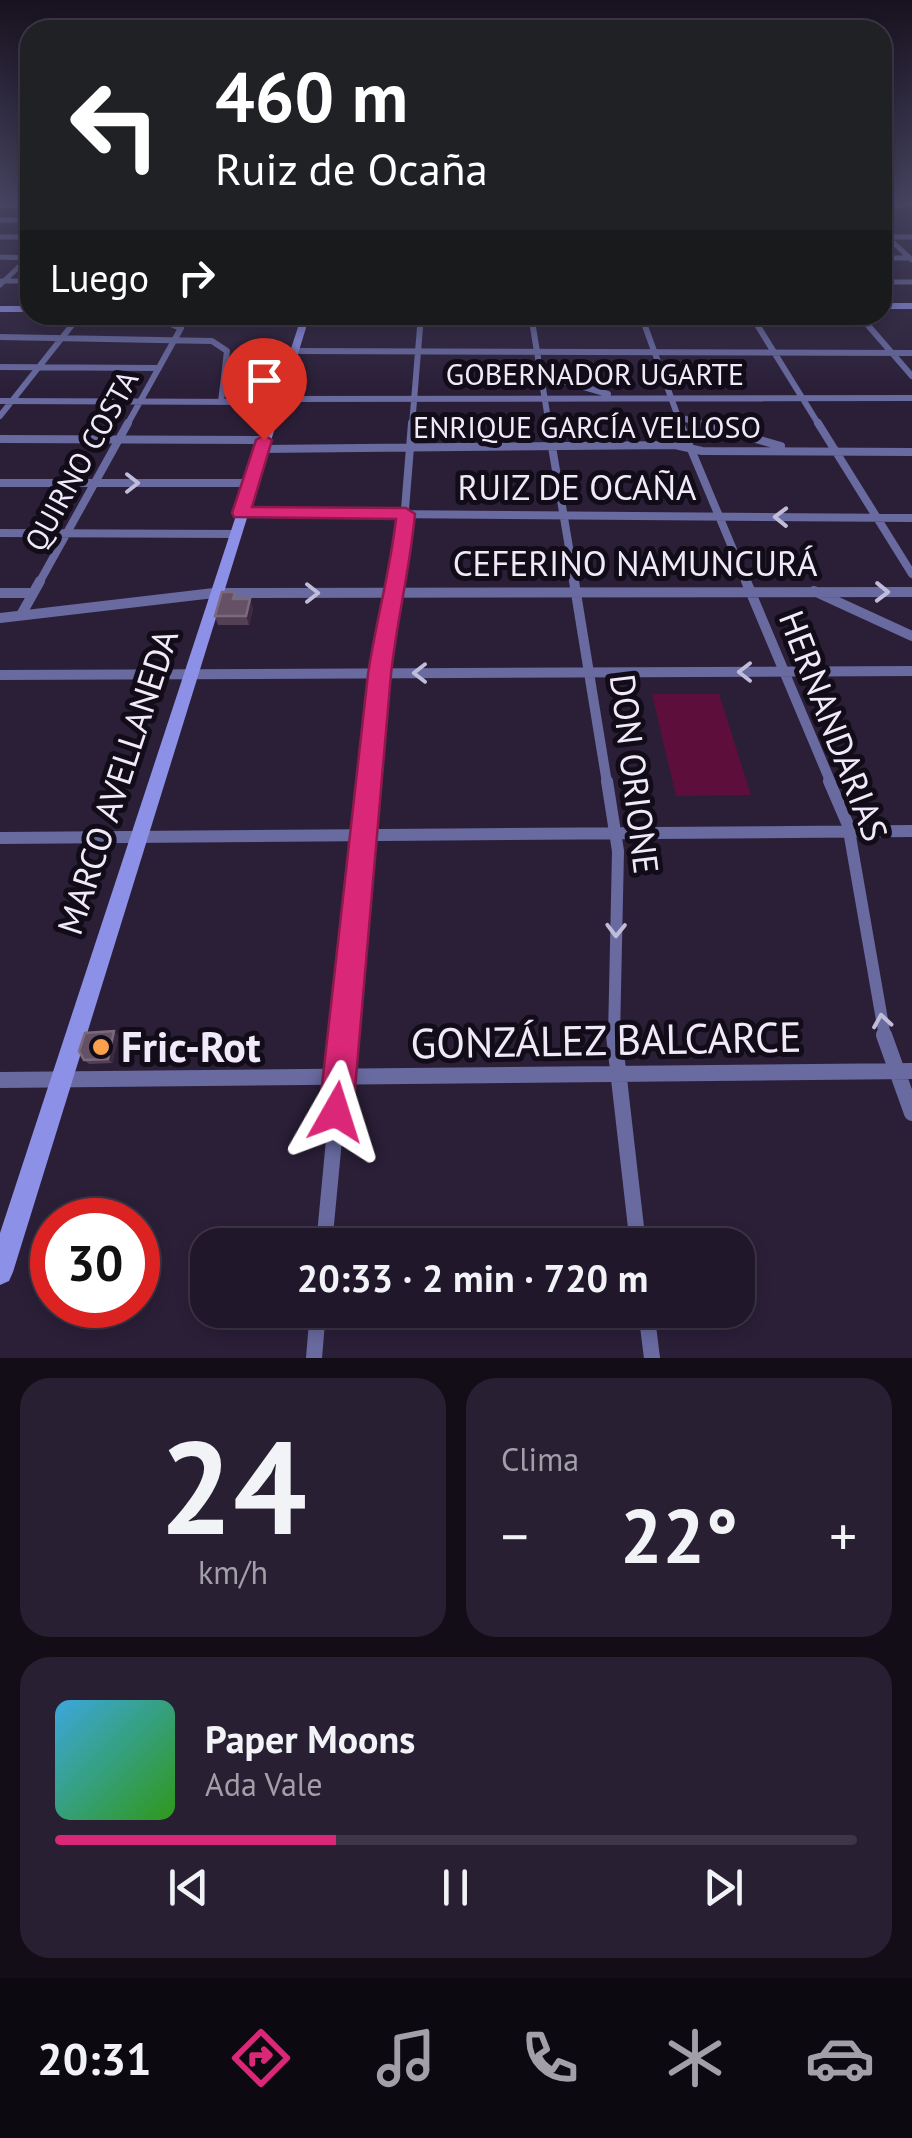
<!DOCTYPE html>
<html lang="es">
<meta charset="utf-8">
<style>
body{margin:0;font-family:"PT Sans",sans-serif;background:#282032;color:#f1f3f6;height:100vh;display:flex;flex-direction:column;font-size:38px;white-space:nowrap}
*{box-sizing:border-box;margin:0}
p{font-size:32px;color:#a29fa8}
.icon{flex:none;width:55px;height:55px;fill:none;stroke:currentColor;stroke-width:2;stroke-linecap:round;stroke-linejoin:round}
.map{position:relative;height:1358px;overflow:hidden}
.sheet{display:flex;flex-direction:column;gap:20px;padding:20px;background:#120d17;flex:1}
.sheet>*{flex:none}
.guide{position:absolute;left:20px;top:20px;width:872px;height:305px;border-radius:30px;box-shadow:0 5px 15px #0003,0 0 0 2px #3d3647;background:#202124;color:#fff;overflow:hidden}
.speed{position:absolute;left:30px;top:1198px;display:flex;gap:20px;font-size:50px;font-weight:700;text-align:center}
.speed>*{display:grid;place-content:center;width:130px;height:130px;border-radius:50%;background:#20172a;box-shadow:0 5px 15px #0003,0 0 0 2px #3d3647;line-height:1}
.speed .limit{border:15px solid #d22;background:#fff;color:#111}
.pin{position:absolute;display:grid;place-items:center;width:85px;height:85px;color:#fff;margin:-102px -42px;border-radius:50% 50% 50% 0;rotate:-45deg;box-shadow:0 0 10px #0007}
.pin .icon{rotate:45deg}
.me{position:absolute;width:110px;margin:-55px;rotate:6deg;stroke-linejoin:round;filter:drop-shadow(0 0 8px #0008)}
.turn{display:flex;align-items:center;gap:35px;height:210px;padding:0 30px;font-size:45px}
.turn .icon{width:130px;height:130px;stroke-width:2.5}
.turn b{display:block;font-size:70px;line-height:85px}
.then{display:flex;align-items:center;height:95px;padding:0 30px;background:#0003;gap:20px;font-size:38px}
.big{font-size:75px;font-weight:700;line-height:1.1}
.sheet .card{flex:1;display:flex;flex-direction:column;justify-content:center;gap:15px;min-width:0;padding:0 35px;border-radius:30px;background:#282032}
.sheet .dial{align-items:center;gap:0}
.dial b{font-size:130px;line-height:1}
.song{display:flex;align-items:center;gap:30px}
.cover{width:120px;height:120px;border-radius:15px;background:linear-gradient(135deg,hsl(200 70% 55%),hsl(110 70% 35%))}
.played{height:10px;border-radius:5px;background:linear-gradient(90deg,#db2777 35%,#3d3647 35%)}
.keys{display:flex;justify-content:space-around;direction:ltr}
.heat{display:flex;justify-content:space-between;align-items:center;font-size:55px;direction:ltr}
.sheet .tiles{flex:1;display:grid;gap:20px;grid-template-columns:1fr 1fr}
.card:last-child{grid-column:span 2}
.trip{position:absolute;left:190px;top:1228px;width:565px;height:100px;border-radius:30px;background:#20172a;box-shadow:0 5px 15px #0003,0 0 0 2px #3d3647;font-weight:700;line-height:100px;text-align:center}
.dock{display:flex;height:160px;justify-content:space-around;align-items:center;background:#0d0911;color:#a29fa8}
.dock .icon{width:70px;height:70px}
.dock .on{color:#db2777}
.dock b{font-size:45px;color:#f1f3f6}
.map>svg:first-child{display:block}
.green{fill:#5d0e3b}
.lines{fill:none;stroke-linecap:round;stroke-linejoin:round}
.street-far5{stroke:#686aa0;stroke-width:5}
.street-far4{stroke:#686aa0;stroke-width:6}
.street-far3{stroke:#686aa0;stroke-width:8}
.street-far2{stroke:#686aa0;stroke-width:10}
.street-far1{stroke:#686aa0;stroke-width:12}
.street{stroke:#686aa0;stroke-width:16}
.secondary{fill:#8d90e7;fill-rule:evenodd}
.wall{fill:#553f54}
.shaded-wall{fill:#3d2a42}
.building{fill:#655166;stroke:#7b697d;stroke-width:2.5}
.oneway{stroke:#c0bdda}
.route{fill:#db2777;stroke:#8e194d;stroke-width:2.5}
.poi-dot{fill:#f9a04c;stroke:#110c17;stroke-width:4}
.labels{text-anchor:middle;stroke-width:10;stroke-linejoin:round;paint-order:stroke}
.far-street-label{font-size:30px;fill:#f0e9fa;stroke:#110c17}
.street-label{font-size:35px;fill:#f0e9fa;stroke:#110c17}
.near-street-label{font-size:42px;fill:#f0e9fa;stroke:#110c17}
.near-poi-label{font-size:42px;font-weight:bold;fill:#f0e9fa;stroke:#110c17;text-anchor:start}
</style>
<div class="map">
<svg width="912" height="1358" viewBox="0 0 912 1358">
<rect width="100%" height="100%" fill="#2b1f38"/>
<path class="green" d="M652,694H719L751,795L676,796Z"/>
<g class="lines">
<path class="street-far5" d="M0,205H30
M882,205H912
M0,220H30
M882,232L912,260
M0,237H30
M888,237H912
M0,257L29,258
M882,258H911
M1,281H30
M882,282H912
M0,285L30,256"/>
<path class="street-far4" d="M531,315L549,425
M641,315L681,425
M751,315L819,425
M859,315L912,376
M0,337L212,341L227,351L221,402
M294,351L912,353
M0,367L159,368
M542,375L608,394
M278,399L912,398
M0,401L277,402
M0,416L80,315
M682,418L707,425
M127,425L181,328L147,315
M412,425L421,315"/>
<path class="street-far3" d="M548,423L575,583
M680,423L747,583
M698,423L781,446
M818,423L912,574
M0,439L264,440
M261,449L675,445L702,451L912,452
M0,483H250
M241,513L912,518
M0,533L234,534
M39,583L128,423
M399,583L412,423"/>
<path class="street-far2" d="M574,581L607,783
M746,581L831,783
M814,591L912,636
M0,593H33
M21,615L40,581
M0,618L214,593L912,592
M0,675L912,671
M368,783L389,602L399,581"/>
<path class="street-far1" d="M607,781L618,851L614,1037
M829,781L848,825L885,1037
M0,838L912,831
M344,1037L369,781"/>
<path class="street" d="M614,1035L638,1245
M884,1035L912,1113
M0,1080L912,1071
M324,1245L344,1035
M646,1310L652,1358
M314,1358L318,1310"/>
<path class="secondary" d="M0,201H4L0,204Z
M906,201H912V206Z
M882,303H912V309H882Z
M0,306H30V312H0Z
M302,315H310L13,1272L9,1281L0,1285V1233Z"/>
</g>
<path class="wall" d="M237,599H250L253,609L249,625H218L215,616Z
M119,1036L112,1063L89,1064L84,1060Z"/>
<path class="shaded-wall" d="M250,599L253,609L249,625L246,616Z
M114,1031L119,1036L112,1063L108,1059Z"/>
<path class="building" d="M222,592H235L233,599H250L246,616H215Z
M114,1031L108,1059L84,1060L79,1051L85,1033Z"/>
<defs><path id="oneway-chevron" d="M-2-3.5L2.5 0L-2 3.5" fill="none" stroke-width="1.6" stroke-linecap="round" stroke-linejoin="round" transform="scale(2.5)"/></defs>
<g class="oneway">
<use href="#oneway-chevron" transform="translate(132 483)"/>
<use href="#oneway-chevron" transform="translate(781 517) rotate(-179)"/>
<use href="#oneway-chevron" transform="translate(882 592) rotate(1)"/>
<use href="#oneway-chevron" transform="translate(312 593)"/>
<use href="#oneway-chevron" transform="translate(745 672) rotate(180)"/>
<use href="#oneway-chevron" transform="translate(420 673) rotate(180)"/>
<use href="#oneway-chevron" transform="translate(616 930) rotate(91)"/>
<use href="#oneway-chevron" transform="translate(882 1021) rotate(-99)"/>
</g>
<linearGradient id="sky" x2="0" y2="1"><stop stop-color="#18111f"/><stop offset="0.51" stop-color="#44425e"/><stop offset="1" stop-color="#44425e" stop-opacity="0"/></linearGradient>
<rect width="912" height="391" fill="url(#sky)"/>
<path class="route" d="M264,435L272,440L252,507L406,508L415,514C410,569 397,619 391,674L353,1112L348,1124L336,1129L324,1124L319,1112L368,674C376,621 390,572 396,519L234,517L232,513L256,440Z"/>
<circle class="poi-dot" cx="101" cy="1047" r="10"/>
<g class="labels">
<g class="far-street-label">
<text x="595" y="385">GOBERNADOR UGARTE</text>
<text x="587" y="438">ENRIQUE GARCÍA VELLOSO</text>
<text transform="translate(82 461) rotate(-61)" y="10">QUIRNO COSTA</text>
</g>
<g class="street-label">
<text x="577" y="500">RUIZ DE OCAÑA</text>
<text x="635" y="576">CEFERINO NAMUNCURÁ</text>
<text transform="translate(833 726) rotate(69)" y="12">HERNANDARIAS</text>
<text transform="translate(634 774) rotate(83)" y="12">DON ORIONE</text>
<text transform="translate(118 782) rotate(-72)" y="12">MARCO AVELLANEDA</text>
</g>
<g class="near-street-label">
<text transform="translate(606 1040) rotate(-1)" y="15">GONZÁLEZ BALCARCE</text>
</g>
<g class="near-poi-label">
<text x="121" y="1062">Fric-Rot</text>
</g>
</g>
</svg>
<div class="speed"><div class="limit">30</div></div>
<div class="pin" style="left:264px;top:440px;background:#d93025"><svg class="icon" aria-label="arrive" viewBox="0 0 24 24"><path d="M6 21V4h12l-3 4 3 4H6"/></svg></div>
<svg class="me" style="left:336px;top:1112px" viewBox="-20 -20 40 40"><path d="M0-17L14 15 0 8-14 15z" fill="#db2777" stroke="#fff" stroke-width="4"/></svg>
<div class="trip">20:33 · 2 min · 720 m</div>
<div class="guide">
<div class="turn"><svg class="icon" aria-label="left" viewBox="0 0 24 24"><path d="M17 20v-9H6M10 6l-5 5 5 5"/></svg><div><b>460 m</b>Ruiz de Ocaña</div></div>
<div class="then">Luego<svg class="icon" aria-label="right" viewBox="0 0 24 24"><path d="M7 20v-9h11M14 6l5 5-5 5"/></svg></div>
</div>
</div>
<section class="sheet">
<div class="tiles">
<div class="card dial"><b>24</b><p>km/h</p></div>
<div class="card"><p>Clima</p>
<div class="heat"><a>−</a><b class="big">22°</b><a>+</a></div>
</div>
<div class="card">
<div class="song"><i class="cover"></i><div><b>Paper Moons</b><p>Ada Vale</p></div></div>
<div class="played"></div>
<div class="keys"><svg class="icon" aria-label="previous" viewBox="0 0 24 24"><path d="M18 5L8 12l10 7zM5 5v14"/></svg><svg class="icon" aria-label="pause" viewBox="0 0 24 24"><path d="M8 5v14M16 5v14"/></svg><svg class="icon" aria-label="next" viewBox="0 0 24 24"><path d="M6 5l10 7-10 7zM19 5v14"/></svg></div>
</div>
</div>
</section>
<nav class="dock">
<b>20:31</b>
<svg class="icon on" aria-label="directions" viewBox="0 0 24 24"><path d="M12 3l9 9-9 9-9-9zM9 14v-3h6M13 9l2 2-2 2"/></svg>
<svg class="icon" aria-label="music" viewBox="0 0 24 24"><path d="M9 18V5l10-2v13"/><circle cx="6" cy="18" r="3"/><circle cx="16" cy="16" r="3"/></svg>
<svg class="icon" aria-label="phone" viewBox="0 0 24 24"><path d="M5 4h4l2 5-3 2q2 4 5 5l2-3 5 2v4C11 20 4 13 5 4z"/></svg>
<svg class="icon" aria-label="climate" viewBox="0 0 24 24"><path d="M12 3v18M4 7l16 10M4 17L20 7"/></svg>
<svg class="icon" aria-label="car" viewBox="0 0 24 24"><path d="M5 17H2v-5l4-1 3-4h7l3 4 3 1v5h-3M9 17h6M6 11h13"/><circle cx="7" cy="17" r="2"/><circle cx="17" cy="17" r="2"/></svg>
</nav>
